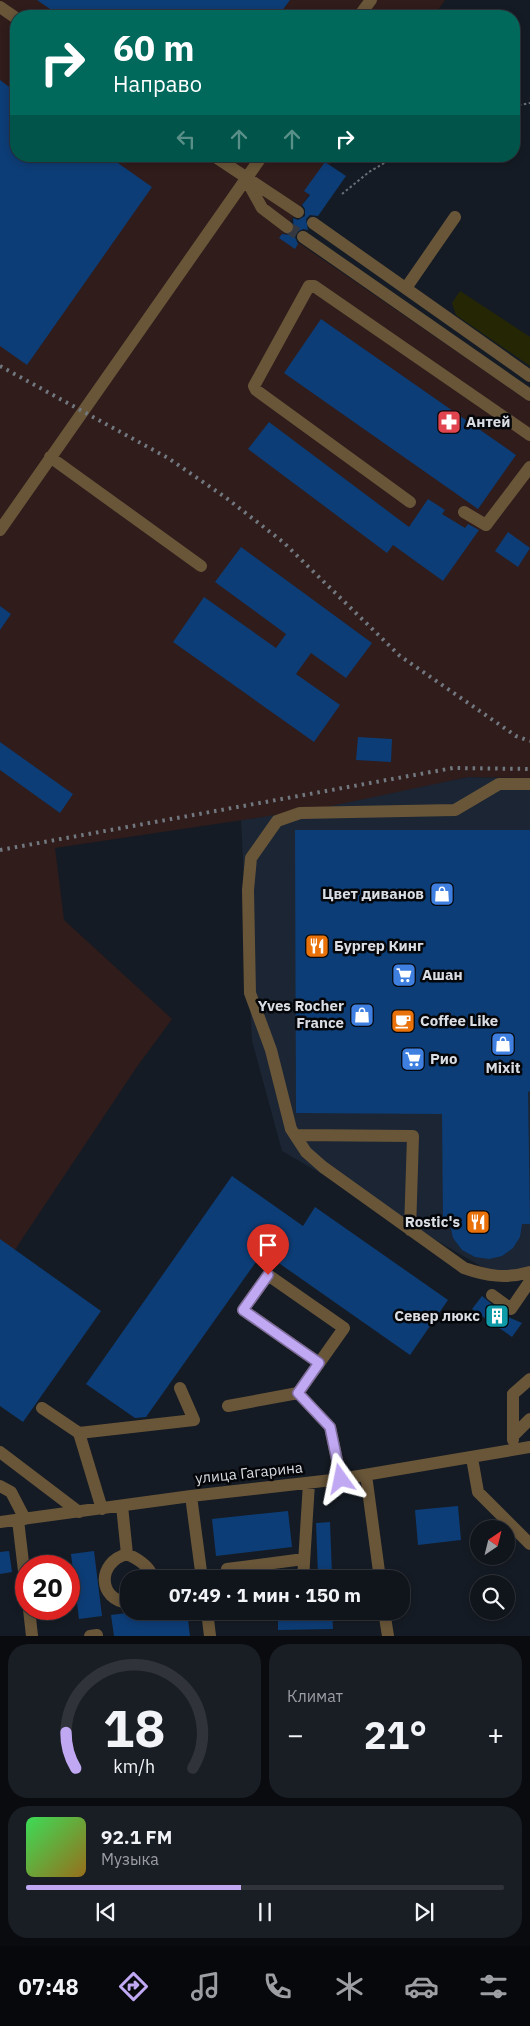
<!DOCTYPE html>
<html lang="ru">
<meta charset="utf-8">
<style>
body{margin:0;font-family:"IBM Plex Sans",sans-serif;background:#191d24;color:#f1f3f6;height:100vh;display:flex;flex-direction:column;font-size:19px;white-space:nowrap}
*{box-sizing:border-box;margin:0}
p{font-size:16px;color:#9c9ea3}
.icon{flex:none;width:28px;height:28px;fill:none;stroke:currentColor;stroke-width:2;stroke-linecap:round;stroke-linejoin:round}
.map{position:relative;height:1636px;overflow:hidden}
.side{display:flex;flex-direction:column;gap:8px;padding:8px;background:#090b0f;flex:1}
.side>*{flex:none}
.top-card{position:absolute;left:10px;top:10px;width:510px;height:152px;border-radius:20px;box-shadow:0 2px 8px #0003,0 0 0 1px #30333a;background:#00695c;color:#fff;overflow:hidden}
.needle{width:32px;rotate:35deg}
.tools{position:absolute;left:470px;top:1520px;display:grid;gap:10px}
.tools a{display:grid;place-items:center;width:45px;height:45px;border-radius:50%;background:#10141b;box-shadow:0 2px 8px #0003,0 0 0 1px #30333a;font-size:25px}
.speed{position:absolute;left:15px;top:1555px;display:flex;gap:10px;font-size:25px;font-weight:700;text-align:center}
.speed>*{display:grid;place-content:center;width:65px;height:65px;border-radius:50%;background:#10141b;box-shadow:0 2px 8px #0003,0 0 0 1px #30333a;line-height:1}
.speed .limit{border:8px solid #d22;background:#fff;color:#111}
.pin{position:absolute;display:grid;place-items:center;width:42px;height:42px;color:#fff;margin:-51px -21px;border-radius:50% 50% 50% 0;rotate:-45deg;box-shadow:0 0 5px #0007}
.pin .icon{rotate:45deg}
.me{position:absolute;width:55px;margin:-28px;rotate:348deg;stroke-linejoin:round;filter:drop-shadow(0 0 4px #0008)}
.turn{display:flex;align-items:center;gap:18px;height:105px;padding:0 20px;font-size:22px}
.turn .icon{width:65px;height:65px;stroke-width:2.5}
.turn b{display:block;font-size:35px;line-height:42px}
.lanes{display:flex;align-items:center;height:48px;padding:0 20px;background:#0003;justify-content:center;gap:25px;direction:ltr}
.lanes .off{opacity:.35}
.big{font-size:38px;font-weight:700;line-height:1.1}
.side .tile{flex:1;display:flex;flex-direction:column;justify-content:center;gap:8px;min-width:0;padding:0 18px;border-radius:20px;background:#191d24}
.side .dial{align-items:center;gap:0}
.dial svg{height:130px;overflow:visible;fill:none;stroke:#30333a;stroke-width:7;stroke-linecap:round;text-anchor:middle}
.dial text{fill:#f1f3f6;stroke:none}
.song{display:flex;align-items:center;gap:15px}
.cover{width:60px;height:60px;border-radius:8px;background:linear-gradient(135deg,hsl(130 70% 55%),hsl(40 70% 35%))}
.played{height:5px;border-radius:2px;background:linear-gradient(90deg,#c1a8f3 45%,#30333a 45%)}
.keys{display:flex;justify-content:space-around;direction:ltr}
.heat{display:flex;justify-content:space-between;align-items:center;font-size:28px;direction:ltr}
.side .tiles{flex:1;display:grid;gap:8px;grid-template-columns:1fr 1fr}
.tile:last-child{grid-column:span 2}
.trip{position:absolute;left:120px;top:1570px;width:290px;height:50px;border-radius:20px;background:#10141b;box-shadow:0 2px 8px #0003,0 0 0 1px #30333a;font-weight:700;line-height:50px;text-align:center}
.menu{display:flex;height:80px;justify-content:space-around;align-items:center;background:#06080b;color:#9c9ea3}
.menu .icon{width:35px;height:35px}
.menu .on{color:#c1a8f3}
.menu b{font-size:22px;color:#f1f3f6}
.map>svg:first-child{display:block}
.built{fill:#1b2533}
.industrial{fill:#2f1c1b}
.green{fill:#252704}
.building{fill:#0d3d76}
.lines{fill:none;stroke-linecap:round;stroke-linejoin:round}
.minor-tunnel{stroke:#333841;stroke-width:12;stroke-dasharray:12 6;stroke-linecap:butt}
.path{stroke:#6b7077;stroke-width:2;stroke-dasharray:2.5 2.5;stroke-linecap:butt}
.minor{stroke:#695639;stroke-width:12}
.rail{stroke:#72787f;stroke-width:4;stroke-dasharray:2.5 5;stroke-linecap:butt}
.route-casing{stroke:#7d6d9e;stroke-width:12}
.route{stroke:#c1a8f3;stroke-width:9}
.labels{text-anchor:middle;stroke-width:5;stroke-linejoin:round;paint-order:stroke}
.poi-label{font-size:15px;font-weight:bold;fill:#dadee4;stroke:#040609;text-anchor:start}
.street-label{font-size:15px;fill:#dadee4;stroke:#040609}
</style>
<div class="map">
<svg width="530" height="1636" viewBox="0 0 530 1636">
<rect width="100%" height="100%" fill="#151b24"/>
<path class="built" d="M468,777L530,778V1271L491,1272L282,1151L252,1041L241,820Z"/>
<path class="industrial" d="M0,0H445L434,16H16V156H336L283,232L530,402V778L468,777L322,808L55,848L64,920L172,1019L136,1068L0,1272Z"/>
<path class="green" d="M460,291L530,337V366L456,315L452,303Z"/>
<path class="building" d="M37,0H290L278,16H60Z
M0,80L16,92V156H108L152,187L27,365L0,346Z
M325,162L346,176L318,216L310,215L306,219L308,230L303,229L297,232L295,237L298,244L295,249L279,238L282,234L290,235L294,231L293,218L298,220L305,216V209L302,205L310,195L304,191Z
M321,319L516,455L478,509L284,373Z
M269,422L409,527L428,499L445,510L442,514L465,528L468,524L479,530L443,581L393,545L387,553L248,449Z
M508,532L530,548L518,567L495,551Z
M241,547L372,643L346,678L311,653L296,674L340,705L314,742L173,642L204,597L276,648L286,634L215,582Z
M0,606L11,614L0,630Z
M358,737L392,739L391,762L356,760Z
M0,742L73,794L60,813L0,770Z
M295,830H530V1091L528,1092L530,1224H522L520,1237L513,1248L502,1256L489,1259L475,1257L462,1250L453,1238L450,1224L443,1225L442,1114L296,1113Z
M232,1176L303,1226L315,1207L448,1300L410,1355L263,1252L146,1417L135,1418L86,1384Z
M0,1239L101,1311L23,1422L0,1406Z
M482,1296L506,1316L522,1323L512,1337L472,1309Z
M458,1506L461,1540L418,1545L415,1510Z
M288,1511L292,1547L216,1556L212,1519Z
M330,1522L332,1575H318L316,1523Z
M9,1551L12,1572L0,1574V1552Z
M94,1551L102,1616L79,1619L71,1554Z
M142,1611H187L190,1636H114L111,1615Z
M278,1611H332L333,1629L278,1630Z"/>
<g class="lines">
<path class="minor-tunnel" d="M287,227L303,237"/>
<path class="path" d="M514,106L530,103
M342,194L369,172L396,156"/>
<path class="minor" d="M0,7L16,18
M359,16L371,0
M214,156L298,212
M247,181L262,208L287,227
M313,223L530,376
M303,237L530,395
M406,288L455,217
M50,457L201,566
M410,502L256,390L254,386L309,286H314L530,435
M464,512L486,525L530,467
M0,530L262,156
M530,784H499L455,810L300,813L277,821L251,858L248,890L250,993L271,1050L291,1129L306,1152L323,1167L464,1268C487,1276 506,1279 530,1272
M295,1135L413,1136L410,1230
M492,1295L511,1309L530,1281
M298,1393L344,1328L268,1275L243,1310L319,1363
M228,1406L298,1393L330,1427L341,1479
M42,1408L79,1433
M513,1436V1394L530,1379
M513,1440V1436L530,1419
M0,1452L79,1512
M472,1458L478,1492L530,1544
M366,1475L380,1579
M0,1486L11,1492L25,1519
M191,1496L202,1579
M122,1506L127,1554
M102,1509L79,1433L194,1420L180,1388
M18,1520L26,1588
M0,1522L191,1496L341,1479L530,1447
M227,1569L304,1559
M303,1579L309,1483
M129,1603C97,1600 97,1562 127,1554C138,1559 151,1567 153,1579
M29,1609L32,1636
M207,1611L210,1636
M384,1611L388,1636
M90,1636L97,1635"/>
<path class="rail" d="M0,366L168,458L225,497L283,542L400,656L516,736L530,741
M0,850L453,768L530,769"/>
</g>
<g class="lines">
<g class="route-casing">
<path id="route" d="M268,1275L243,1310L319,1363L298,1393L330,1427L341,1479"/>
</g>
<use href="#route" class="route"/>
</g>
<defs>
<g id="pharmacy-square" transform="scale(1.25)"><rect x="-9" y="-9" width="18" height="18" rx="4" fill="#e0444e" stroke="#040609"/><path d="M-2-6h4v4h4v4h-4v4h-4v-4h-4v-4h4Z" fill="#fff"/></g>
<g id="shop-square" transform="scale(1.25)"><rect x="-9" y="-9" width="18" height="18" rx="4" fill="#3f7fe0" stroke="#040609"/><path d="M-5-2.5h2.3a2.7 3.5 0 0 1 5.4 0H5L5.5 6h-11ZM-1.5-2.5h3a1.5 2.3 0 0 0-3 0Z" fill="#fff"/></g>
<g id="restaurant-square" transform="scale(1.25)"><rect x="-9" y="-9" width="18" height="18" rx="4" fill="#e8710a" stroke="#040609"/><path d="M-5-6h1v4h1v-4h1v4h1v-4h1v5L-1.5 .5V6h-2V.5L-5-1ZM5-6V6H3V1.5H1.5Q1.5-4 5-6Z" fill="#fff"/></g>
<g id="supermarket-square" transform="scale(1.25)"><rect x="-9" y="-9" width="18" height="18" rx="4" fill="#3f7fe0" stroke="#040609"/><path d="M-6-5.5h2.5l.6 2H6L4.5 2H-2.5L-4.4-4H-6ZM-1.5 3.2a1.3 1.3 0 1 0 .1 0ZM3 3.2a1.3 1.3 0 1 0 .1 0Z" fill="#fff"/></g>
<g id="cafe-square" transform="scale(1.25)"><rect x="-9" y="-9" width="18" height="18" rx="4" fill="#e8710a" stroke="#040609"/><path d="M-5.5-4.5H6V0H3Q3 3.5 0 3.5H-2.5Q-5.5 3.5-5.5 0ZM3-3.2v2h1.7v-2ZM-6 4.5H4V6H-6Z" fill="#fff"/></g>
<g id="building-square" transform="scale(1.25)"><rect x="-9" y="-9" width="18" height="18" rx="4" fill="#0f9aa8" stroke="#040609"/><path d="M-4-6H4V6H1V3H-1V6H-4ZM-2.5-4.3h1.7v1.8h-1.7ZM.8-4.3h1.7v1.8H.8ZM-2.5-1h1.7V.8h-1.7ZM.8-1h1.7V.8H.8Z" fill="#fff"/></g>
</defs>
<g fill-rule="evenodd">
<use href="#pharmacy-square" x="449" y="422"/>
<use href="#shop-square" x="442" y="894"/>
<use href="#restaurant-square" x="317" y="946"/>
<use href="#supermarket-square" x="404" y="975"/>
<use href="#shop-square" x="362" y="1015"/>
<use href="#cafe-square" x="403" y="1021"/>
<use href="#shop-square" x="503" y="1044"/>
<use href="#supermarket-square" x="413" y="1059"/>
<use href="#restaurant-square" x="478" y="1222"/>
<use href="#building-square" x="497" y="1316"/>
</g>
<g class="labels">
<g class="poi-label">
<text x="466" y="427">Антей</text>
<text x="424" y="899" text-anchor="end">Цвет диванов</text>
<text x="334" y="951">Бургер Кинг</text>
<text x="422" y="980">Ашан</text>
<text x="344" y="1011" text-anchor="end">Yves Rocher<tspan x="344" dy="17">France</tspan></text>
<text x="420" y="1026">Coffee Like</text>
<text x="430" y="1064">Рио</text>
<text x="503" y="1073" text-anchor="middle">Mixit</text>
<text x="460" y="1227" text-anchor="end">Rostic's</text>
<text x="480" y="1321" text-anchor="end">Север люкс</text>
</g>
<g class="street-label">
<text transform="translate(249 1473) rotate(-6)" y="5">улица Гагарина</text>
</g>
</g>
</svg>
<div class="tools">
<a><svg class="needle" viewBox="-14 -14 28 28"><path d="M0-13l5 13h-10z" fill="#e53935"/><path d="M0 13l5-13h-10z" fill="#9c9ea3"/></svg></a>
<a><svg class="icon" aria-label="search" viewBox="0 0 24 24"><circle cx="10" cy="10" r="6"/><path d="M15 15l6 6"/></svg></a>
</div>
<div class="speed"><div class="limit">20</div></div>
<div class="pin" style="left:268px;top:1275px;background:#d93025"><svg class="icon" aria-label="arrive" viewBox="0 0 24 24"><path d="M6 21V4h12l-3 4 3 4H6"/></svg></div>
<svg class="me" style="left:341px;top:1479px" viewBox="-20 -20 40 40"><path d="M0-17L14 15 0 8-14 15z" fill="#c1a8f3" stroke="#fff" stroke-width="4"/></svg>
<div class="trip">07:49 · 1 мин · 150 m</div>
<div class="top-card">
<div class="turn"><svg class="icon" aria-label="right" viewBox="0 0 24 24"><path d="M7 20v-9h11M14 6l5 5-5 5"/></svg><div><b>60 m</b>Направо</div></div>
<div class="lanes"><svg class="icon off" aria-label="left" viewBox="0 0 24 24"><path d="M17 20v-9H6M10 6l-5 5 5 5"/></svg><svg class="icon off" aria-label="ahead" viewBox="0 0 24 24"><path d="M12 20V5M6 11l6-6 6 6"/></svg><svg class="icon off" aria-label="ahead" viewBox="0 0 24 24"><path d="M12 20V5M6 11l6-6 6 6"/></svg><svg class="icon" aria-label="right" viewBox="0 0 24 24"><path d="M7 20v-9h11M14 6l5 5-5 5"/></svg></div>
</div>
</div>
<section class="side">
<div class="tiles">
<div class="tile dial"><svg viewBox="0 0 100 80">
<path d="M14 69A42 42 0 1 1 86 69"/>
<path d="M14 69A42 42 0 0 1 8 47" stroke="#c1a8f3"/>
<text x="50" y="56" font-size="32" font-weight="700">18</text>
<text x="50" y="72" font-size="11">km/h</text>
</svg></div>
<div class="tile"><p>Климат</p>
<div class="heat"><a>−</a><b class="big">21°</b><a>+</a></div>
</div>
<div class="tile">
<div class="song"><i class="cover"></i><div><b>92.1 FM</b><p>Музыка</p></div></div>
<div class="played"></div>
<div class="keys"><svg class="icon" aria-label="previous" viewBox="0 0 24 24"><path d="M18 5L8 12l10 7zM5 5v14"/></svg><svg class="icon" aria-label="pause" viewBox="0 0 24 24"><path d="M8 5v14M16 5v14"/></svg><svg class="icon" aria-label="next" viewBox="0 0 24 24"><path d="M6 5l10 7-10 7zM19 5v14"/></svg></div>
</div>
</div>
</section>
<nav class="menu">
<b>07:48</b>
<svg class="icon on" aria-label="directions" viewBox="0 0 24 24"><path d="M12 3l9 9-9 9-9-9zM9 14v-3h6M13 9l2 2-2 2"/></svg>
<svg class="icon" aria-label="music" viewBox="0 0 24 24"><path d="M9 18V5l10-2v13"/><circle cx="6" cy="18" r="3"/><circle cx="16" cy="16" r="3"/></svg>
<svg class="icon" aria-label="phone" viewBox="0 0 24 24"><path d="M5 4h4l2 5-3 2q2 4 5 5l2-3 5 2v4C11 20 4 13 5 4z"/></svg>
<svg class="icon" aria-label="climate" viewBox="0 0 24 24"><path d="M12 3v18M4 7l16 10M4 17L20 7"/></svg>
<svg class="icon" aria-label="car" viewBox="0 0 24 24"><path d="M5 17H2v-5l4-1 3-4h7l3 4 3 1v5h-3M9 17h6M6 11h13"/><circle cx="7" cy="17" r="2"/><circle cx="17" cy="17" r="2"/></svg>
<svg class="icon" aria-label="filters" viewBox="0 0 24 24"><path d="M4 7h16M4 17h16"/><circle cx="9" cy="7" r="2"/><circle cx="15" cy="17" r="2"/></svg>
</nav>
